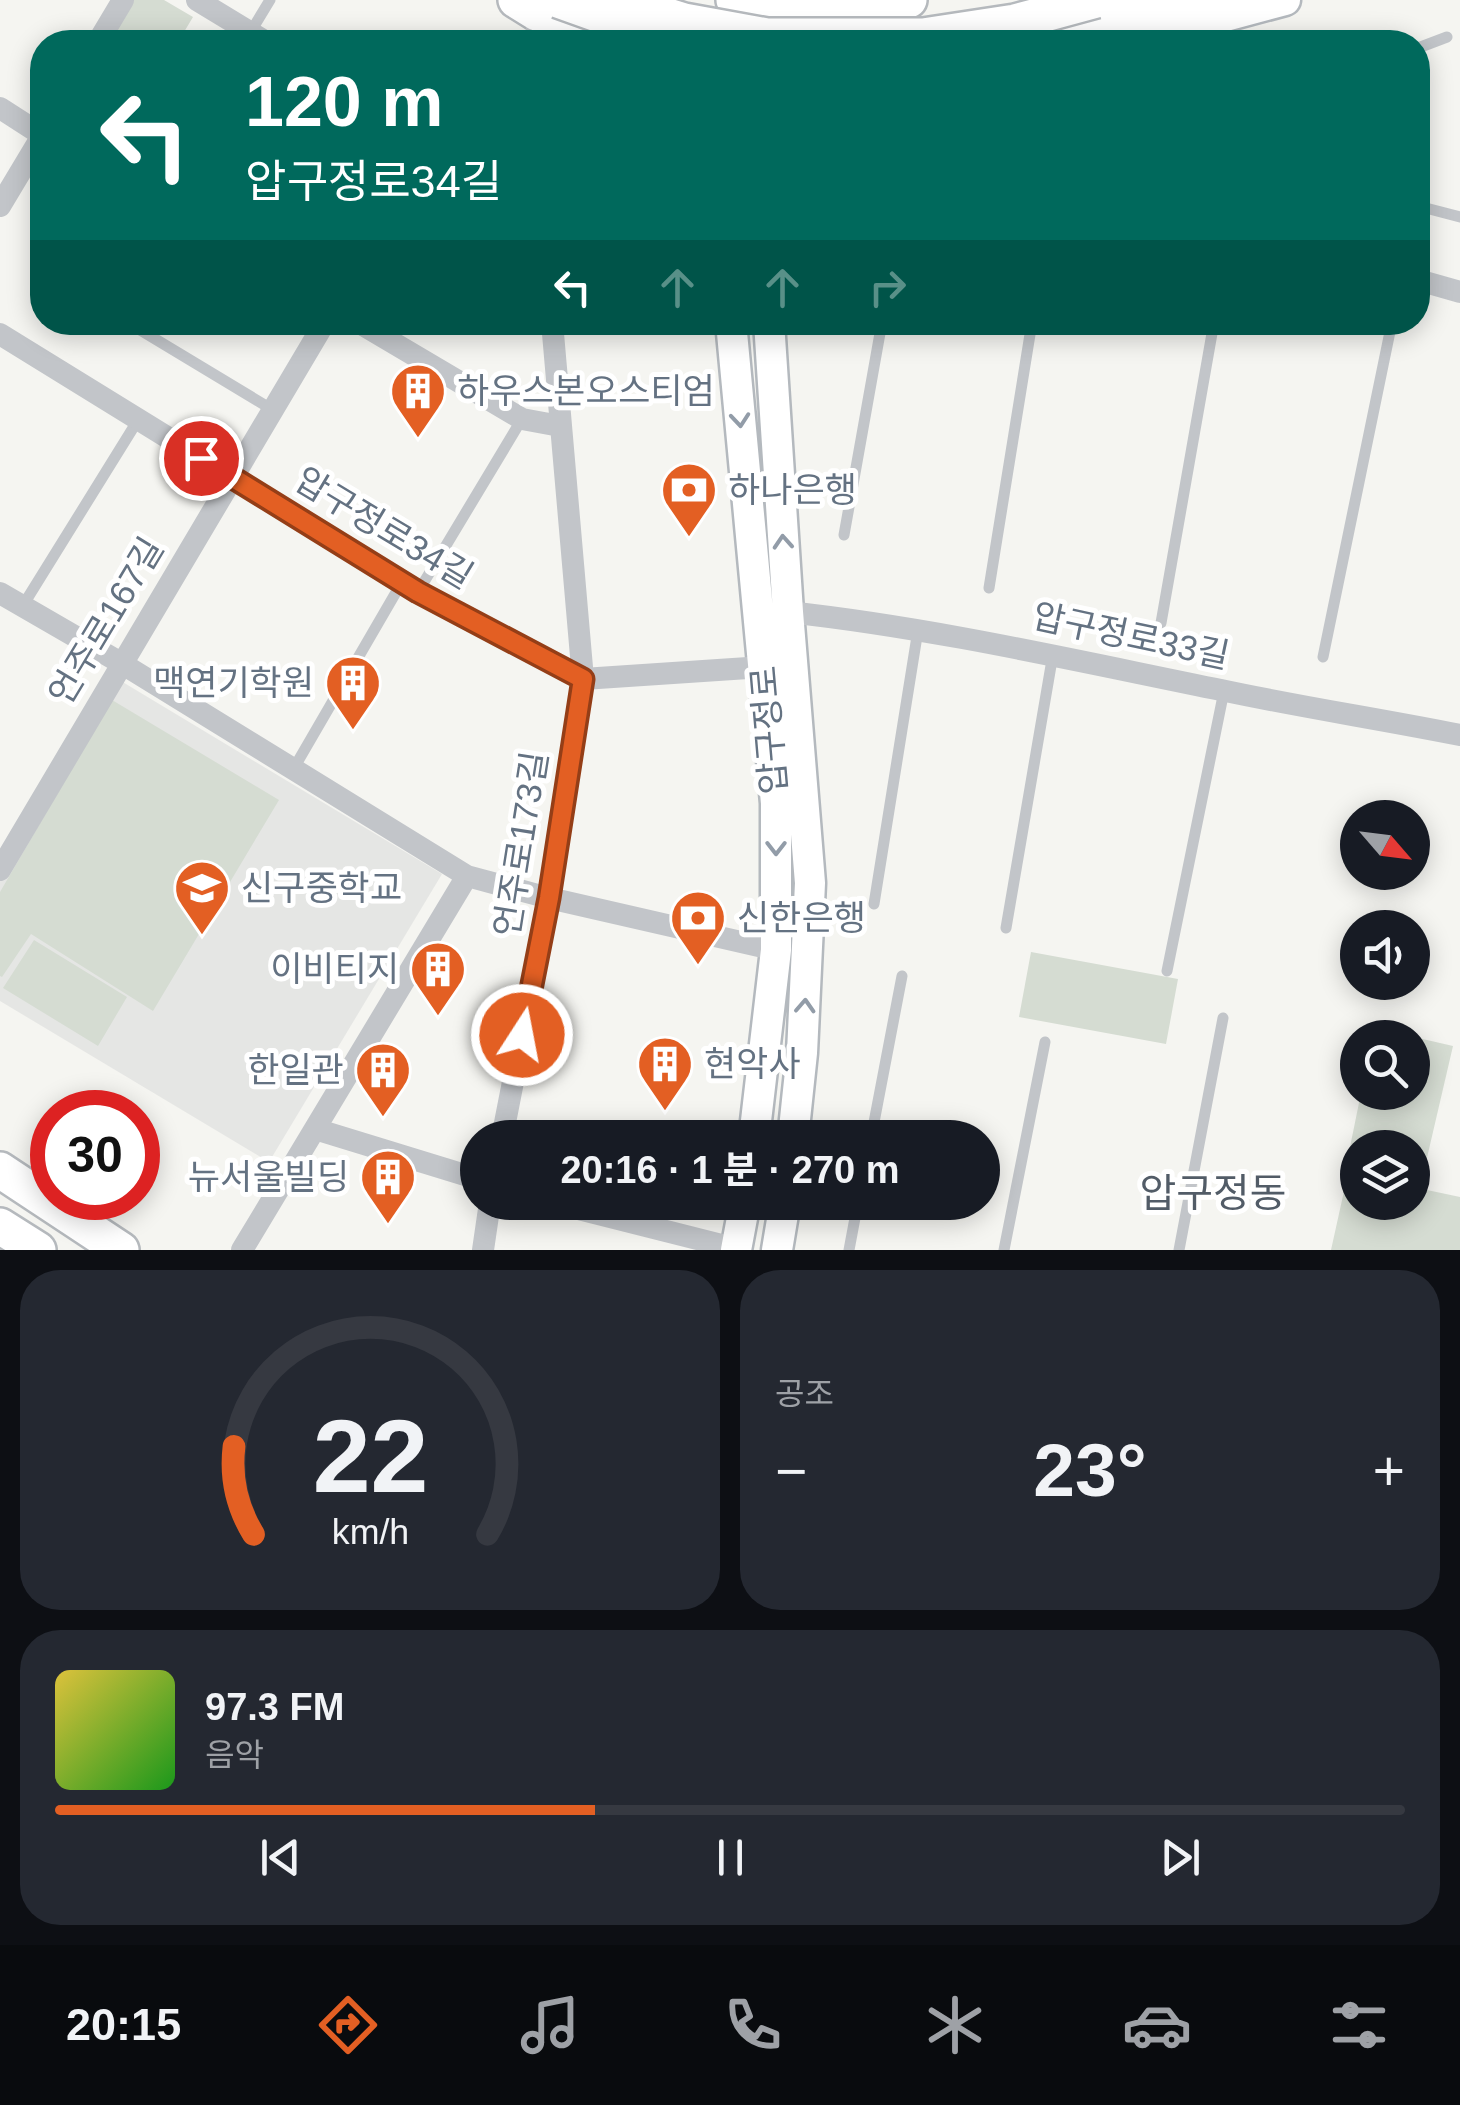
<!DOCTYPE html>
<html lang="ko">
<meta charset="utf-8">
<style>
body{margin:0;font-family:Helvetica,"Noto Sans KR",sans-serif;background:#242831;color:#f1f3f6;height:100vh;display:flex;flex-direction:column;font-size:38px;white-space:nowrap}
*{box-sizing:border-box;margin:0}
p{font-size:32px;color:#9ea1a6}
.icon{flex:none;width:55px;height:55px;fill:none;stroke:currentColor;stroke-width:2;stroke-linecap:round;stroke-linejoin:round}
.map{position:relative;height:1250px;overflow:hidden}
.drawer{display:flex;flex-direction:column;gap:20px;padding:20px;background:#0d0f14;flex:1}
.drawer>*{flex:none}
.guide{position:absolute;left:30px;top:30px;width:1400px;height:305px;border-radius:40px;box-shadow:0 5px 25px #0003;background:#00695c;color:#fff;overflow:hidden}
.needle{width:65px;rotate:118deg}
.tools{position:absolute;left:1340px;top:800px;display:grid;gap:20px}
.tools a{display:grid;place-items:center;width:90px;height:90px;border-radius:50%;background:#171b24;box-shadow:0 5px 25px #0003;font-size:50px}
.speed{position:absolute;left:30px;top:1090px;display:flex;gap:20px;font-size:50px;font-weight:700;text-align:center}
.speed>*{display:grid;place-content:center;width:130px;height:130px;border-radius:50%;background:#171b24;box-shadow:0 5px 25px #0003;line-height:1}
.speed .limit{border:15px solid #d22;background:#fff;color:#111}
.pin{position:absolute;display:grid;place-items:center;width:85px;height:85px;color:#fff;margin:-42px;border:5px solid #fff;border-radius:50%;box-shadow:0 2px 10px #0007}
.me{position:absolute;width:110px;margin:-55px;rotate:11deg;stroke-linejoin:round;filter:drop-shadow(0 0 8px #0008)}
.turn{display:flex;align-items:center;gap:35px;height:210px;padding:0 50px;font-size:45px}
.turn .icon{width:130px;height:130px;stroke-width:2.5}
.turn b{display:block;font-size:70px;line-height:85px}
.lanes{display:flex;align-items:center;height:95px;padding:0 50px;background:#0003;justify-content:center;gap:50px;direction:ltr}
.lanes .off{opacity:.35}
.big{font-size:75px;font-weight:700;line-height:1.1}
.drawer .tile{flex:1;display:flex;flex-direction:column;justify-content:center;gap:15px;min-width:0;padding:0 35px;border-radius:40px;background:#242831}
.drawer .dial{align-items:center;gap:0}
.dial svg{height:260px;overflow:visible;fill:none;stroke:#363941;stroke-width:7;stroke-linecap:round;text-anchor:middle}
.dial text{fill:#f1f3f6;stroke:none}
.song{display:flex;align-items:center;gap:30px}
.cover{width:120px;height:120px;border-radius:15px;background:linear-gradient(135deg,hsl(50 70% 55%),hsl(120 70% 35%))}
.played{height:10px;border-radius:5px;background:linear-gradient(90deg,#e35f23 40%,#363941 40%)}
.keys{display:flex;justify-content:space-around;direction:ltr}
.heat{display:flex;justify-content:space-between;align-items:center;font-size:55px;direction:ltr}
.drawer .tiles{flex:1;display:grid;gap:20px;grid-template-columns:1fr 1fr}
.tile:last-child{grid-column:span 2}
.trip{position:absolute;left:460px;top:1120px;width:540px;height:100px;border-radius:50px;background:#171b24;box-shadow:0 5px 25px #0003;font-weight:700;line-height:100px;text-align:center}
.tab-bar{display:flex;height:160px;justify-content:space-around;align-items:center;background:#090b0e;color:#9ea1a6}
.tab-bar .icon{width:70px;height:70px}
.tab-bar .active{color:#e35f23}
.tab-bar b{font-size:45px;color:#f1f3f6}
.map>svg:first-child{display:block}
.built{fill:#e5e6e4}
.green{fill:#d5dcd2}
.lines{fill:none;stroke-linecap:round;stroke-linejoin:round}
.secondary-casing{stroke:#b4b9be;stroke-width:35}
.primary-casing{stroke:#b5b9bd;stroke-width:40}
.lane{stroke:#c2c5c9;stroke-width:11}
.street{stroke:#c2c5c9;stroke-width:22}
.secondary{stroke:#fff;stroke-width:30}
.primary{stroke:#fff;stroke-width:35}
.primary-bridge-casing{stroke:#b5b9bd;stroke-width:40;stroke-linecap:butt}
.primary-bridge{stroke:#fff;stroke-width:35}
.oneway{stroke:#929ca8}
.route-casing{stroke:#943e17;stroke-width:25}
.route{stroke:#e35f23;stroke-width:18}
.labels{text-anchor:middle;stroke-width:10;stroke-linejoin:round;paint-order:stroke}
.poi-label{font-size:35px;fill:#647282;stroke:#fff;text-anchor:start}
.street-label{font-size:35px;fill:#647282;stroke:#fff}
.quarter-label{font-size:40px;fill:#525c67;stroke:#fff}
</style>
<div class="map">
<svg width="1460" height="1250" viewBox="0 0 1460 1250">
<rect width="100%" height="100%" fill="#f5f5f1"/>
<path class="built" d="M116,678L442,874L269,1162L0,1001V871Z"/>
<path class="green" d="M131,0H164L193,17L178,42H105Z
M112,700L279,800L153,1011L31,934L2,977L0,976V892Z
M34,940L127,997L98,1046L3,988Z
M1031,952L1178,979L1166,1044L1019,1017Z
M1375,1028L1453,1046L1426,1162L1413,1160L1412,1148L1350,1147L1361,1093L1412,1092V1038L1373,1037Z
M1348,1173L1357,1175L1358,1202H1412L1413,1187L1460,1197V1250H1331Z"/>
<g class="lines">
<g class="secondary-casing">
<path id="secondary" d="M1129,42L1285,0
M731,322L776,803V950L754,1138
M769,322L788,612L810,883L802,1053L793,1138
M736,1250L745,1202
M777,1250L785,1202"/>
</g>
<g class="primary-casing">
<path id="primary" d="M516,0L537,13L610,42
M734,0L846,9L909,0
M1159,22L1240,0
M1021,42L1181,0
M0,1170L121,1250
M0,1226L38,1250"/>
</g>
<path class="lane" d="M250,33L270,0
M1418,48L1447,37
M1418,206L1460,217
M127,322L273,410
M844,535L882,322
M989,588L1032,322
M418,592L522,419
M22,607L138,420
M1161,623L1214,322
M1323,657L1392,322
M294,768L402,582
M874,904L918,630
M1006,928L1053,654
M1167,971L1224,691
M871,1138L902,976
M849,1250L858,1202
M1004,1250L1045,1042
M1179,1250L1223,1018"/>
<path class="street" d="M197,0L266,42
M98,42L123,0
M537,42V13
M0,108L42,135
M0,206L42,136
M1418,280L1460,292
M358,322L522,419L560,426
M0,334L418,592L583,679L763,667
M0,593L121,663L467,876L549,898L776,950
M788,612C934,628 1077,661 1221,690C1300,707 1380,719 1460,735
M0,870L325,322
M315,1129L478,1179
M502,1138L549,898L583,679L552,322
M551,1202L737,1249
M242,1250L467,876
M483,1250L490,1202"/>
<use href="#secondary" class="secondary"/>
<use href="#primary" class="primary"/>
<g class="primary-bridge-casing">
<path id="primary-bridge" d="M558,0L642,30
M617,0L684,21L767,36H923L1015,22L1096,0"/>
</g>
<use href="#primary-bridge" class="primary-bridge"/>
</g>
<defs><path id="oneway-chevron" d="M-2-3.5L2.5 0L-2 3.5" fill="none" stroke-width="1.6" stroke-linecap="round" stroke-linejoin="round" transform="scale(2.5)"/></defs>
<g class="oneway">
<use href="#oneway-chevron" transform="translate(740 420) rotate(85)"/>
<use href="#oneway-chevron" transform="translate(783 542) rotate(-94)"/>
<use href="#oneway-chevron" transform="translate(776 848) rotate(90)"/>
<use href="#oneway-chevron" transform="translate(805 1006) rotate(-87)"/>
</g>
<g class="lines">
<g class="route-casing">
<path id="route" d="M201,458L418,592L583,679L549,898L522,1035"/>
</g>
<use href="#route" class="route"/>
</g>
<defs>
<g id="building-pin" transform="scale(2.875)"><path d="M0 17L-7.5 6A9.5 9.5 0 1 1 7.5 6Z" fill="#e35f23" stroke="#fff"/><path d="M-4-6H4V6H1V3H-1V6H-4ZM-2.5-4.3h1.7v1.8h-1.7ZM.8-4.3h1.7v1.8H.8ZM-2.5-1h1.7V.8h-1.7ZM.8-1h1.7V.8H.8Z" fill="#fff"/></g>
<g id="bank-pin" transform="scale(2.875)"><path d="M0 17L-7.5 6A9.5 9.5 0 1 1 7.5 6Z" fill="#e35f23" stroke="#fff"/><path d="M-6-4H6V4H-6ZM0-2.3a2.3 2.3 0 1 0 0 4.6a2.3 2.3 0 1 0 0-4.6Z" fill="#fff"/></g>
<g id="school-pin" transform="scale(2.875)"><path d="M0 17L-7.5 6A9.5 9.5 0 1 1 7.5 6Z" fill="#e35f23" stroke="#fff"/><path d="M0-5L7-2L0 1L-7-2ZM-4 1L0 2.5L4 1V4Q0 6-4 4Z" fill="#fff"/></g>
</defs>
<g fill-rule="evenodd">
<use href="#building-pin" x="418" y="391"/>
<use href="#bank-pin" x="689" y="490"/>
<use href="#building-pin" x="353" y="683"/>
<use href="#school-pin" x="202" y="888"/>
<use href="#bank-pin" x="698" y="918"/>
<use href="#building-pin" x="438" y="969"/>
<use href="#building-pin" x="665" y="1064"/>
<use href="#building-pin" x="383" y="1070"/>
<use href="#building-pin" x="388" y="1177"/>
</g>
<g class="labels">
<g class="poi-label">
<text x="457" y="403">하우스본오스티엄</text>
<text x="728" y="502">하나은행</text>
<text x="314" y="695" text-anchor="end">맥연기학원</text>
<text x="241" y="900">신구중학교</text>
<text x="737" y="930">신한은행</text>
<text x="399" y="981" text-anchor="end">이비티지</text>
<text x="704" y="1076">현악사</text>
<text x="344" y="1082" text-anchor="end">한일관</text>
<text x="349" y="1189" text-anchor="end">뉴서울빌딩</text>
</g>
<g class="street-label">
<text transform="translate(384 528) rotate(31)" y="12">압구정로34길</text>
<text transform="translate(106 621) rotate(-59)" y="12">언주로167길</text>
<text transform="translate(1131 636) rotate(12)" y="12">압구정로33길</text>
<text transform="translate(769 730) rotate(-95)" y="12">압구정로</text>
<text transform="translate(521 844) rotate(-81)" y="12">언주로173길</text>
</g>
<g class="quarter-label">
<text x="1213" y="1207">압구정동</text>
</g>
</g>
</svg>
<div class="tools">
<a><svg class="needle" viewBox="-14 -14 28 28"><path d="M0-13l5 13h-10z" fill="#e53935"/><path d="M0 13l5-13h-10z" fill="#9ea1a6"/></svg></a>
<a><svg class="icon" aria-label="sound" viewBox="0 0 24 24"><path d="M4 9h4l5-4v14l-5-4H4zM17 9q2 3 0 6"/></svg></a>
<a><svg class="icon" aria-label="search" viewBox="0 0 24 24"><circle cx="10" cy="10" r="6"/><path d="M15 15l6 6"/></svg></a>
<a><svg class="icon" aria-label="layers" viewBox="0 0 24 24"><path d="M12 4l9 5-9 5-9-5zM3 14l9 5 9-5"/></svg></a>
</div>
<div class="speed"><div class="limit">30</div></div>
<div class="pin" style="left:201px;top:458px;background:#d93025"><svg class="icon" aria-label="arrive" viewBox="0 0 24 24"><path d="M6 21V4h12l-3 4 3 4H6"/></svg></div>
<svg class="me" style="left:522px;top:1035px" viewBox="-20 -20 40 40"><circle r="17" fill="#e35f23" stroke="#fff" stroke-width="3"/><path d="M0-11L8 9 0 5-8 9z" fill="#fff"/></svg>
<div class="trip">20:16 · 1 분 · 270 m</div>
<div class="guide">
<div class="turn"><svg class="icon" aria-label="left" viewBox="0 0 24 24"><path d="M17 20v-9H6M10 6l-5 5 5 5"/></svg><div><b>120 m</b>압구정로34길</div></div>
<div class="lanes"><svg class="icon" aria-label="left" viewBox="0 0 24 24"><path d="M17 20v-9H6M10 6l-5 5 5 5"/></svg><svg class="icon off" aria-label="ahead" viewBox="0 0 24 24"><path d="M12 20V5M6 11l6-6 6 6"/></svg><svg class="icon off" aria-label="ahead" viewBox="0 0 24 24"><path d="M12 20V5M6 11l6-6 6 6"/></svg><svg class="icon off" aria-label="right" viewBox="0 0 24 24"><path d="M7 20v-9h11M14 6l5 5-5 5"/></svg></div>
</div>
</div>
<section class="drawer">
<div class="tiles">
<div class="tile dial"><svg viewBox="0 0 100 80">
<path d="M14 69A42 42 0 1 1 86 69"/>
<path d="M14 69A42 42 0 0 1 8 42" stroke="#e35f23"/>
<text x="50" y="56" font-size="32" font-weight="700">22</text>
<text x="50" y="72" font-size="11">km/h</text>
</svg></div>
<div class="tile"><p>공조</p>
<div class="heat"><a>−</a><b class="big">23°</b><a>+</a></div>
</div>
<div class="tile">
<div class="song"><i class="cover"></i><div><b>97.3 FM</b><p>음악</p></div></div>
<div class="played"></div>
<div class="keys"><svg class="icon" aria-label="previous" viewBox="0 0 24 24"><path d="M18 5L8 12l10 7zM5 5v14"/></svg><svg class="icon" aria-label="pause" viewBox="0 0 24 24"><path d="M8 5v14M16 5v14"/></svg><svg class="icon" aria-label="next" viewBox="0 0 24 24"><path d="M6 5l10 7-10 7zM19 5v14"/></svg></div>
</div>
</div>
</section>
<nav class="tab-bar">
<b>20:15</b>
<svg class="icon active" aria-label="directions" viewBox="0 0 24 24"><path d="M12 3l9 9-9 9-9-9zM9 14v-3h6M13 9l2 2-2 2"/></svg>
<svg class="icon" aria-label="music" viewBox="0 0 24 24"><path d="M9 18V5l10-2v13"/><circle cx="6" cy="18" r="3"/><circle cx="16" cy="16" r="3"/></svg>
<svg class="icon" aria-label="phone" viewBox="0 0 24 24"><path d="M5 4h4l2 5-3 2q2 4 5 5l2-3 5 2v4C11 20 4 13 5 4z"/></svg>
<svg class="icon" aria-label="climate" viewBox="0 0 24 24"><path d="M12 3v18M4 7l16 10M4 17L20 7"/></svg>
<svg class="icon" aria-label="car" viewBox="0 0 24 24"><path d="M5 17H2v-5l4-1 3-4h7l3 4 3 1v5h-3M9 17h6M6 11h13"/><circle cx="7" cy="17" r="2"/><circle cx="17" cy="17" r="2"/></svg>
<svg class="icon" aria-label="filters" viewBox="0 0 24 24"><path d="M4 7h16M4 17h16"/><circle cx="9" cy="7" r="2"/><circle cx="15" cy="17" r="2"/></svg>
</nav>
